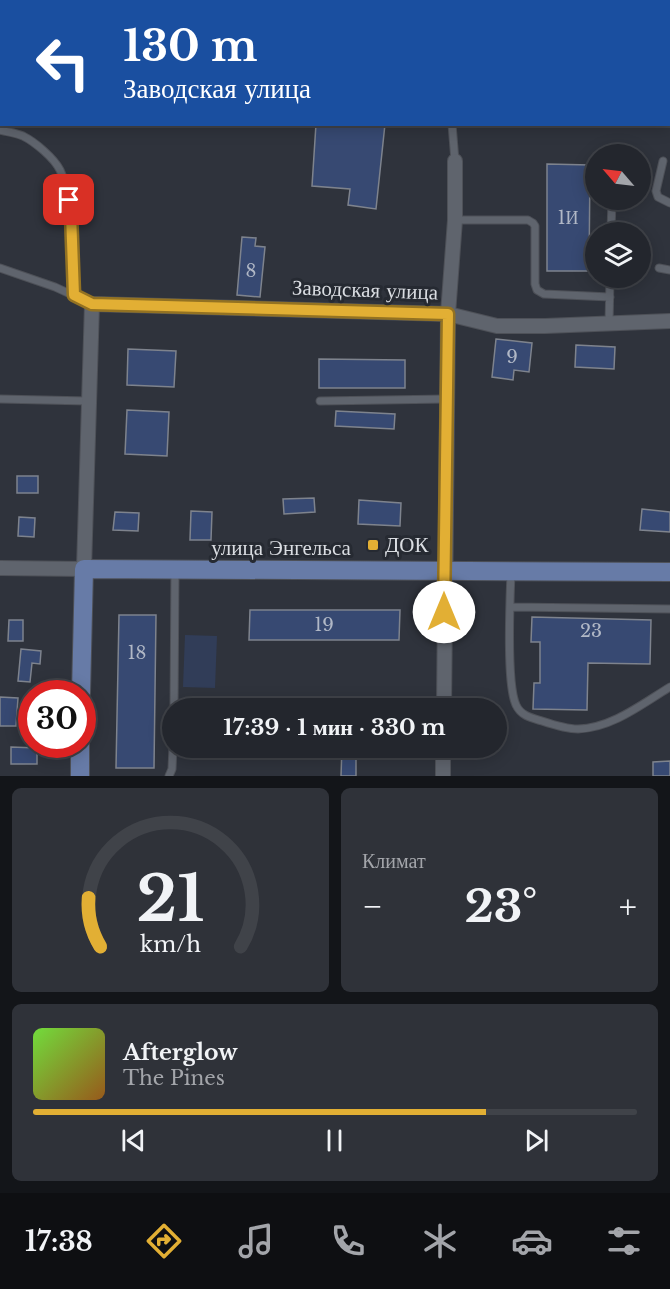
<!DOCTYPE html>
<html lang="ru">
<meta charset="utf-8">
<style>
body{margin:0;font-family:"Libre Baskerville",serif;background:#2f3239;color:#f1f3f6;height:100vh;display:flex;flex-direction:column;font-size:22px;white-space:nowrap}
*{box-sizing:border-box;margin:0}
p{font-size:20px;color:#a3a5aa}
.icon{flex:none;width:33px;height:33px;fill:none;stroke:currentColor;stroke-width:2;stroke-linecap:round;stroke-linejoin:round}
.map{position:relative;height:776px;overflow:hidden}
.details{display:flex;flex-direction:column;gap:12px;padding:12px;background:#131519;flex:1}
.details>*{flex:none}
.banner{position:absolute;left:0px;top:0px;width:670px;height:126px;box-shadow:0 3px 15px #0003,0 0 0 2px #404349;background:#1a4fa0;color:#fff;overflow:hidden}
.needle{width:39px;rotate:298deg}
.fabs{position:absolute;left:585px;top:144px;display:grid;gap:12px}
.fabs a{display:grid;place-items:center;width:66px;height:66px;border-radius:50%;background:#23262d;box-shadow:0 3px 15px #0003,0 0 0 2px #404349;font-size:30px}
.speed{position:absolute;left:18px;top:680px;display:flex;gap:12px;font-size:30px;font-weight:700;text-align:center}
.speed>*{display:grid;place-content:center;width:78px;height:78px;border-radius:50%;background:#23262d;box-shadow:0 3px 15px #0003,0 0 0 2px #404349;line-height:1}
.speed .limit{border:9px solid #d22;background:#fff;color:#111}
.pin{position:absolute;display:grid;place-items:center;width:51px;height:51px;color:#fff;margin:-26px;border-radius:12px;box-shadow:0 3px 9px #0006}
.me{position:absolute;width:66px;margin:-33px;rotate:0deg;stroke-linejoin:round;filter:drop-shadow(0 0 4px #0008)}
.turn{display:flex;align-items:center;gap:21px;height:126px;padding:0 24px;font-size:27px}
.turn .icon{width:78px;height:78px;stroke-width:2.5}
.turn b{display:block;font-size:42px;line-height:51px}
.big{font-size:45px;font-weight:700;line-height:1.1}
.details .widget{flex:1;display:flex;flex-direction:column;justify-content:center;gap:9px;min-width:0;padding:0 21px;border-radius:9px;background:#2f3239}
.details .dial{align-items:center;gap:0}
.dial svg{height:156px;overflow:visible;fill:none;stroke:#404349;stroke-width:7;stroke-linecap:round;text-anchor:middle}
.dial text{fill:#f1f3f6;stroke:none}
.song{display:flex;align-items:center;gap:18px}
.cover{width:72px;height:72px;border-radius:9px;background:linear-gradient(135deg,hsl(100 70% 55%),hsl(30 70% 35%))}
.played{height:6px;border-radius:3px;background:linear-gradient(90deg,#e2af34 75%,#404349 75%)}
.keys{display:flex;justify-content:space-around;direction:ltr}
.heat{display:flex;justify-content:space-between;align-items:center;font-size:33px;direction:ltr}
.details .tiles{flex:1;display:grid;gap:12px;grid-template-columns:1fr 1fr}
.widget:last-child{grid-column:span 2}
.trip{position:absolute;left:162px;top:698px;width:345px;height:60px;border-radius:30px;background:#23262d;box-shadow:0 3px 15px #0003,0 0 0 2px #404349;font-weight:700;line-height:60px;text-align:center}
.dock{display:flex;height:96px;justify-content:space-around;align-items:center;background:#0e0f12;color:#a3a5aa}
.dock .icon{width:42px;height:42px}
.dock .selected{color:#e2af34}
.dock b{font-size:27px;color:#f1f3f6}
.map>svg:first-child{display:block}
.green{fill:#313d58}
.building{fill:#374972;stroke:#7e838d;stroke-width:1.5}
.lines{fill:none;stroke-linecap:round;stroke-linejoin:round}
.service-casing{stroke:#4e5158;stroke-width:9}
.minor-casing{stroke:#4e5158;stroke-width:16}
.primary-casing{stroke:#4e5158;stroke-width:20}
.service{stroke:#5f646d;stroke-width:7}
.minor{stroke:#5f646d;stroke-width:14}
.primary{stroke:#677ba7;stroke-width:18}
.rail{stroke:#95999f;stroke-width:4.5}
.route-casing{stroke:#937222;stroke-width:15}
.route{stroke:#e2af34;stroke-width:10}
.poi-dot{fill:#e2af34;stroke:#262a32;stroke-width:2}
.labels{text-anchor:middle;stroke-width:6;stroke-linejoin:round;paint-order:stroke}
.number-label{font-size:18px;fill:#b1b8c6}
.street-label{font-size:21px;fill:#dadde2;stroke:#262a32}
.poi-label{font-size:21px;fill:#dadde2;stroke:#262a32;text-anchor:start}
</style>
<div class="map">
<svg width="670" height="776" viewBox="0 0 670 776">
<rect width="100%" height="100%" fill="#2f333c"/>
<path class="green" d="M185,635L217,636L215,688L183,687Z"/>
<path class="building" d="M316,124H385L376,209L348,205L350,189L312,186Z
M547,164L590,165L589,271H547Z
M242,237L256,238L255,246L265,247L260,297L237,295Z
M496,339L532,343L529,372L514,370L513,380L492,377Z
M576,345L615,347L614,369L575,367Z
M128,349L176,351L174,387L127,385Z
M319,359L405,360V388H319Z
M127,410L169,412L167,456L125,454Z
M336,411L395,414L394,429L335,426Z
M17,476H38V493H17Z
M314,498L315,512L284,514L283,499Z
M359,500L401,503L400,526L358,524Z
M642,509L670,512V532L640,530Z
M191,511L212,512L211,540H190Z
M115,512L139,513L138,531L113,530Z
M19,517L35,518L34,537L18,536Z
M250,610H400L399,640H249Z
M119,615H156L154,768H116Z
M532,617L651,620L650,664L588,663L587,710L533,709L534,683H540V642H531Z
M9,620H23V641H8Z
M21,649L41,651L40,664L32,663L30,682L18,681Z
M0,697L18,698L16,726H0Z
M11,747L37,748V764H11Z
M342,747H356V776H341Z
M670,761V776H653V762Z"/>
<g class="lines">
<g class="service-casing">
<path id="service" d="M450,2V0
M452,124L455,161
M0,130C7,132 16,133 23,136C35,142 54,158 60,170C77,205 73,257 74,295
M663,161L656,191L658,197L670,203
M455,220H528L533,223L535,226V284L537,290L544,294L610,297
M611,232L612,200
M0,268L55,287L92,304
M659,268L670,270
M609,324L610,278
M0,399L88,401
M320,401L446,399
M511,572C510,600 506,683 516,705C521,716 532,718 542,721C554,725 566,729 578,729C612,728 642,704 670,687
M511,607L670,609
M174,708L175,570
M240,747L270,748
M169,776L172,769L173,747"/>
</g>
<g class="minor-casing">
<path id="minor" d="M0,568L84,569L92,304L448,314L497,326H545L670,321
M444,708L448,314L455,220V161
M443,776V747"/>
</g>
<g class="primary-casing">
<path id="primary" d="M81,693L84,569L670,572
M80,776V744"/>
</g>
<use href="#service" class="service"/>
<use href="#minor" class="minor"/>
<use href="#primary" class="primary"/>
<path class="rail" d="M103,0L113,2
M128,0L162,2
M669,17H670
M669,96H670"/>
</g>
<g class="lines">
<g class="route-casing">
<path id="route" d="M69,200L71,214L74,295L92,304L448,314L444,612"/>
</g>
<use href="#route" class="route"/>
</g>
<rect class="poi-dot" x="367" y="539" width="12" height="12" rx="3"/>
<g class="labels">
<g class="number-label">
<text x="568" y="224">1И</text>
<text x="251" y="277">8</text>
<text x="512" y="363">9</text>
<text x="324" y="631">19</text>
<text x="591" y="637">23</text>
<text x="137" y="659">18</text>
</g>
<g class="street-label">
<text transform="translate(365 290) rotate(2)" y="7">Заводская улица</text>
<text x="281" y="555">улица Энгельса</text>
</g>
<g class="poi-label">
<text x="385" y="552">ДОК</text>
</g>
</g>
</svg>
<div class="fabs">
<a><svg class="needle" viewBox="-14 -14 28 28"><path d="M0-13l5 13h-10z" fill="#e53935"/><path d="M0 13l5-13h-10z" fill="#a3a5aa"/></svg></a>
<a><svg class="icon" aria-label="layers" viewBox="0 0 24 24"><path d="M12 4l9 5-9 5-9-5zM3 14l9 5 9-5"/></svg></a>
</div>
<div class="speed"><div class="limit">30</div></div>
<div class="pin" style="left:69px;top:200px;background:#d93025"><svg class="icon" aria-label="arrive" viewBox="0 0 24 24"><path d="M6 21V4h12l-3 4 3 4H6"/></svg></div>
<svg class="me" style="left:444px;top:612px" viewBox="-20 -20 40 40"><circle r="19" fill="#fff"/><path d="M0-13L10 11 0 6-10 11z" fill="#e2af34"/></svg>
<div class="trip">17:39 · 1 мин · 330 m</div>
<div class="banner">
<div class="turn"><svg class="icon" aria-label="left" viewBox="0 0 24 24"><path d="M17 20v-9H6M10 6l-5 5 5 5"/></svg><div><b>130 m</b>Заводская улица</div></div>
</div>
</div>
<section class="details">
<div class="tiles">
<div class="widget dial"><svg viewBox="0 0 100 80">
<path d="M14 69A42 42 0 1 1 86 69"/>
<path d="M14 69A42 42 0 0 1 8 44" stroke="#e2af34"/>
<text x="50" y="56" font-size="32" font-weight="700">21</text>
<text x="50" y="72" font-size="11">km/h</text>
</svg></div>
<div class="widget"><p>Климат</p>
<div class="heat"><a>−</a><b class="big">23°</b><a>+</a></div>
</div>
<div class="widget">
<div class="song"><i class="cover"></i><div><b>Afterglow</b><p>The Pines</p></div></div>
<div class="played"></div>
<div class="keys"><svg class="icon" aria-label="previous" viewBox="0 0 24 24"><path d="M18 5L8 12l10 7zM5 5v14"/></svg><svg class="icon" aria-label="pause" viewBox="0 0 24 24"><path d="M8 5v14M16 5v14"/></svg><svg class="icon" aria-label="next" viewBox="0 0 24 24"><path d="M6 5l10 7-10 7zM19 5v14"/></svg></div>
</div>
</div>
</section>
<nav class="dock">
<b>17:38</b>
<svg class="icon selected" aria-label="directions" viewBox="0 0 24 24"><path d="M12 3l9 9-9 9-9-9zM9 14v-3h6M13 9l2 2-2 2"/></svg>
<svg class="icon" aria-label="music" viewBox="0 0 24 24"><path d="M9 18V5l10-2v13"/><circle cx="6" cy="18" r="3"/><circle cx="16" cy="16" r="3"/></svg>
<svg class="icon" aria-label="phone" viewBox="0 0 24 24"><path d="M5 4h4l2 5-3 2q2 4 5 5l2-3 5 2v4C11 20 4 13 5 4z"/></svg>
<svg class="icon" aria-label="climate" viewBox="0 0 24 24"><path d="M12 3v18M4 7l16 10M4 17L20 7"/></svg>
<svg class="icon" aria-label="car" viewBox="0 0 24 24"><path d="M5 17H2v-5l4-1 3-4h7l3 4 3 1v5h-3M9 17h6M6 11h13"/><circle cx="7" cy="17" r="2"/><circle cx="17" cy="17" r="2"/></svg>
<svg class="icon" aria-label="filters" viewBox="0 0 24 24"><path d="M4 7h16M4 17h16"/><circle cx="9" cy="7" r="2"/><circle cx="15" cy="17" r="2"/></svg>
</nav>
